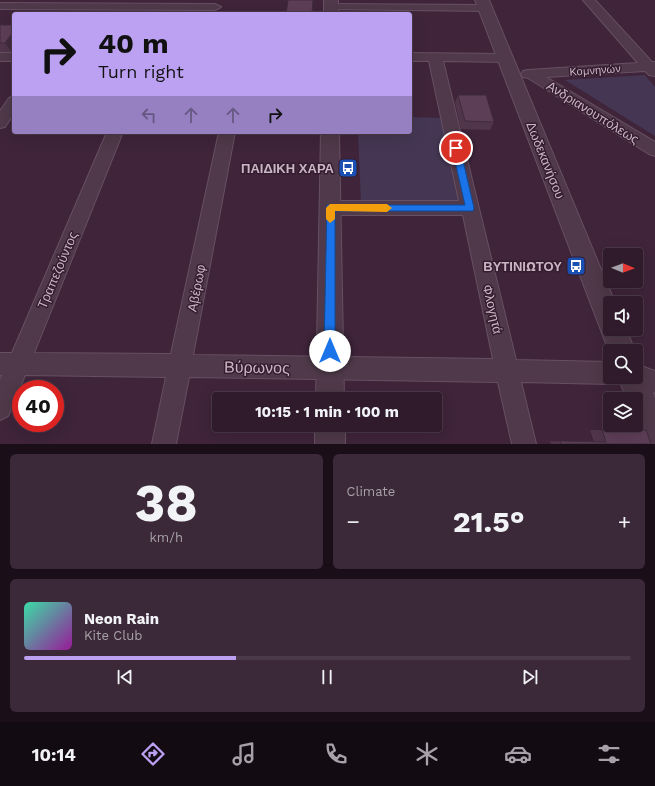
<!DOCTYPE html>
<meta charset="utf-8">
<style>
body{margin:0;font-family:"Work Sans",sans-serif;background:#3b2838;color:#f1f3f6;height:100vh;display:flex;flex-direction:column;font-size:15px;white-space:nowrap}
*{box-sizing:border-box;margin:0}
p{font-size:13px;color:#a7a1a9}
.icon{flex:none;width:22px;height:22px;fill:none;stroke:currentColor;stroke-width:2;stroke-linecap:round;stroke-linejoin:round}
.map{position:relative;height:444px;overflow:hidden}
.side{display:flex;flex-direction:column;gap:10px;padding:10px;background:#1a0f18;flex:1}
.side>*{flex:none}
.guide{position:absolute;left:12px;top:12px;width:400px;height:122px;border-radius:4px;box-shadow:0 4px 16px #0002,0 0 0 1px #4a3948;background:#bca0f2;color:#111;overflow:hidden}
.needle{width:26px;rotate:91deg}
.buttons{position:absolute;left:603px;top:248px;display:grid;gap:8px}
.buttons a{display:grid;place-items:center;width:40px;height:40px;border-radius:4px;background:#2f1b2c;box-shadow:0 4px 16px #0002,0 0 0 1px #4a3948;font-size:20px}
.speed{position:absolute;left:12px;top:380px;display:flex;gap:8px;font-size:20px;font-weight:700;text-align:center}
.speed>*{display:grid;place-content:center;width:52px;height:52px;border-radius:50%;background:#2f1b2c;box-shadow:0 4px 16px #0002,0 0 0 1px #4a3948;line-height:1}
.speed .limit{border:6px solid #d22;background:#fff;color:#111}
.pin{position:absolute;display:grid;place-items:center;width:34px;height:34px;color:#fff;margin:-17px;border:2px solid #fff;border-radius:50%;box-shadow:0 1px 4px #0007}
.me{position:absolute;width:44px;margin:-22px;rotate:0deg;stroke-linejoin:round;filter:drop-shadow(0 0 3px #0008)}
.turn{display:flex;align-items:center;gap:14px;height:84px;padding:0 20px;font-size:18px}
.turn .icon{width:52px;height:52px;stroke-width:2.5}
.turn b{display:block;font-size:28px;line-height:34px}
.lanes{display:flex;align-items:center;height:38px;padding:0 20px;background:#0003;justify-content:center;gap:20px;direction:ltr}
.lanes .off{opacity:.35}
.big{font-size:30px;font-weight:700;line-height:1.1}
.side .tile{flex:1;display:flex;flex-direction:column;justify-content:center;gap:6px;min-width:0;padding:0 14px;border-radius:6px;background:#3b2838}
.side .dial{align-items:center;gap:0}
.dial b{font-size:52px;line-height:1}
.song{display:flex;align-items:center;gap:12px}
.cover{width:48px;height:48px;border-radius:6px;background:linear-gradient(135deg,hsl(160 70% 55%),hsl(300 70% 35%))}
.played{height:4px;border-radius:2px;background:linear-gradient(90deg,#bca0f2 35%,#4a3948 35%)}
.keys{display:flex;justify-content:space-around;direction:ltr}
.heat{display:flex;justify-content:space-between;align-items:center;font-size:22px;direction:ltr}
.side .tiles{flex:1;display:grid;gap:10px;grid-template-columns:1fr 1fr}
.tile:last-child{grid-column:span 2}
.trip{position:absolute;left:212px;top:392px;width:230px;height:40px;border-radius:4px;background:#2f1b2c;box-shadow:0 4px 16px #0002,0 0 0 1px #4a3948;font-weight:700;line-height:40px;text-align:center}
.tab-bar{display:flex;height:64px;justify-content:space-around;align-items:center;background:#130b12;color:#a7a1a9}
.tab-bar .icon{width:28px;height:28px}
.tab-bar .current{color:#bca0f2}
.tab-bar b{font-size:18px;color:#f1f3f6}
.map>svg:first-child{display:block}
.green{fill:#453754}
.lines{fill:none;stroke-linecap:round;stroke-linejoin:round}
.minor-casing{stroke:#675062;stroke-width:2}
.tertiary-casing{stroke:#675062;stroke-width:2}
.minor{fill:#4f394a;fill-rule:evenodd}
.tertiary{fill:#4f394a;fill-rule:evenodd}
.wall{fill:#50354b}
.shaded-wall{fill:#412b3d}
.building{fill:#5d3e57;stroke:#412b3d}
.route{fill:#1a73e8;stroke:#114b97}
.slow{fill:#f59e0b}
.labels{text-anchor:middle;stroke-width:3;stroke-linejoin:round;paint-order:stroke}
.far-street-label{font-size:11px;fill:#cab5c5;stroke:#341d2f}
.street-label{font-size:13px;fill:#cab5c5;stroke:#341d2f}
.poi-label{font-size:13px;font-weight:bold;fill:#cab5c5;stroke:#341d2f;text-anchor:end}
.near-street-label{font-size:16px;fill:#cab5c5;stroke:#341d2f}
</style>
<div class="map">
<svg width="655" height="444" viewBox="0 0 655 444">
<rect width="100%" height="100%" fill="#3f243a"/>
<path class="green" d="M645,75L655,87V136L565,80Z
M410,117L443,118L461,204L361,202L358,132H410Z"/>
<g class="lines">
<g class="minor-casing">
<path id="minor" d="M583,0H595L652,62H655V76L649,75L645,71L546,77L655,142V156L649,154L528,78L523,77L521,74L523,71L528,70L638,63Z
M0,3L215,4L221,7L215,10L0,9Z
M331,4L485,5L491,8L485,11L327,9L325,7L327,5Z
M0,53H14V61H0Z
M410,53L505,54L510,55L512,58L510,61L505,62L443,61L516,360L610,362V377H620L618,381L610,384L521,382L536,444H512L498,382L189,377L176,444H152L166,377L25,375L8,416L0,420V380L2,375H0V353H12L107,132H123L34,353L171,354L219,132H235L193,355L493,359L463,215H330L324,213L321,208L324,203L330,201H459L429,61H410Z
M14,96V113L5,127L0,128V111L9,98Z
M636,364L655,371V393L628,383L626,377H636Z"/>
</g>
<g class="tertiary-casing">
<path id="tertiary" d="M324,0H338V14H324Z
M475,0H489L615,303H610V329H626L635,351H610V354Z
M321,132H339L344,399H316Z
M636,365L642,367L655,398V444H644L636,423V399H627L618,377H636Z
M315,425H345V444H315Z"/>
</g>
<use href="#minor" class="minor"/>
<use href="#tertiary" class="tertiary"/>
</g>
<path class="wall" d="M0,25L12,52H0Z
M458,95L494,122L490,130L461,129L455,103Z
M590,430H646L651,444H551L550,441L594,442Z"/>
<path class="shaded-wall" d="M313,0H314L313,14H312Z
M14,31V49L12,52L5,43Z"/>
<path class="building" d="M288,0H313L312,14H286Z
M0,25H14V31L5,43H0Z
M458,95H486L494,122L465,121Z
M602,430H646L651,444H561L560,441L606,442Z"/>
<path class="route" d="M456,145L460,148L474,208L473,211H335V351L334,355L330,357L326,355L324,351L327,205H465L452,148Z"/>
<path class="slow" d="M330,204H387L392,208L387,212L335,211V219L330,223L326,219V208Z"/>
<defs>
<g id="bus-square" transform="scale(1)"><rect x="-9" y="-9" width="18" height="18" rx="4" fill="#1a4fb4" stroke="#341d2f"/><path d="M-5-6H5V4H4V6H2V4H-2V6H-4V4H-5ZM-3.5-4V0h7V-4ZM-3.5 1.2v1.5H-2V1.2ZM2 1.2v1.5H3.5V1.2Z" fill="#fff"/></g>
</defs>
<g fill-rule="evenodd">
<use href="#bus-square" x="348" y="168"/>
<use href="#bus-square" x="576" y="266"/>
</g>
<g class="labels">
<g class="far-street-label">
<text transform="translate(595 70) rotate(-4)" y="4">Κομνηνών</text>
</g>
<g class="street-label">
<text transform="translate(593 112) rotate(32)" y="5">Ανδριανουπόλεως</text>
<text transform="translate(546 160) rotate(68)" y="5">Δωδεκανήσου</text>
<text transform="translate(57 270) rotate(-67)" y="5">Τραπεζούντος</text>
<text transform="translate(196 288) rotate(-79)" y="5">Αβέρωφ</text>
<text transform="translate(493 309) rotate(77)" y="5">Φλογητά</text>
</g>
<g class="poi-label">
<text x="334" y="173">ΠΑΙΔΙΚΗ ΧΑΡΑ</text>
<text x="562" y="271">ΒΥΤΙΝΙΩΤΟΥ</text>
</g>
<g class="near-street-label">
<text transform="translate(257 367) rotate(1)" y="6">Βύρωνος</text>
</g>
</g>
</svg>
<div class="buttons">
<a><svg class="needle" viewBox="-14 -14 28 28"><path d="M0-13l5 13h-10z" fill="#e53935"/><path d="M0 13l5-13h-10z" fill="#a7a1a9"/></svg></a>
<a><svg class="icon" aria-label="sound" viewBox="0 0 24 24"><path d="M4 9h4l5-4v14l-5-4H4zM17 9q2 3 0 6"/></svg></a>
<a><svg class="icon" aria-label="search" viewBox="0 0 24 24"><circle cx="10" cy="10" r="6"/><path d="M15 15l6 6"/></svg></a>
<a><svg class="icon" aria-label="layers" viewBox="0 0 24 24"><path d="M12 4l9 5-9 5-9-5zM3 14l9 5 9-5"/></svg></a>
</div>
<div class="speed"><div class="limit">40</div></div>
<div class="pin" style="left:456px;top:148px;background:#d93025"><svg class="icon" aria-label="arrive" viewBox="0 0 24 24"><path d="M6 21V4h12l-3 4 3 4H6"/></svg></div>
<svg class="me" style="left:330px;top:351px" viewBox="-20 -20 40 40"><circle r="19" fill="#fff"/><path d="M0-13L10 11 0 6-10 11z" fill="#1a73e8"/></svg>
<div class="trip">10:15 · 1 min · 100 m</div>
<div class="guide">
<div class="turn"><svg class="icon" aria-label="right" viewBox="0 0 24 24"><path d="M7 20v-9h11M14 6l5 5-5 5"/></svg><div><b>40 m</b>Turn right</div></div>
<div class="lanes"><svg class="icon off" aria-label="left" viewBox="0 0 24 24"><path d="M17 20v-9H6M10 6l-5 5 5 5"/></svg><svg class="icon off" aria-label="ahead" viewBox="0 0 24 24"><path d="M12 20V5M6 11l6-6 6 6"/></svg><svg class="icon off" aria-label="ahead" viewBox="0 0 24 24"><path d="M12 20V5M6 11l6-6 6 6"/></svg><svg class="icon" aria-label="right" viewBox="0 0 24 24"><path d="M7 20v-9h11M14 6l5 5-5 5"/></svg></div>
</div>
</div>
<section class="side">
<div class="tiles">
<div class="tile dial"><b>38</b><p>km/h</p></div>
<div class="tile"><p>Climate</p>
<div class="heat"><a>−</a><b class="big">21.5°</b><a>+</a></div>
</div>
<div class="tile">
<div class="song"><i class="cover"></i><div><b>Neon Rain</b><p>Kite Club</p></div></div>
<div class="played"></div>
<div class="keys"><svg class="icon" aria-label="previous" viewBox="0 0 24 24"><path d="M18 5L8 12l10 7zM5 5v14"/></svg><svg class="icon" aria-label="pause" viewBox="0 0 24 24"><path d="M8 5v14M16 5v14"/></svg><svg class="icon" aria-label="next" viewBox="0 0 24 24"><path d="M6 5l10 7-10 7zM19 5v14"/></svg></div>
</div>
</div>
</section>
<nav class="tab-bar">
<b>10:14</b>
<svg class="icon current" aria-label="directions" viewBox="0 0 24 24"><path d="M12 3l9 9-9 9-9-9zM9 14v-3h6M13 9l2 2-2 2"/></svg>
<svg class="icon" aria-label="music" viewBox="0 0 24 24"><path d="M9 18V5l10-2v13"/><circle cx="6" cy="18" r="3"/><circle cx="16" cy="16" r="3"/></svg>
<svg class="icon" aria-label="phone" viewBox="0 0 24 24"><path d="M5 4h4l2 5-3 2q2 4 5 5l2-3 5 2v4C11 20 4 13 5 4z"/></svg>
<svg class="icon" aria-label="climate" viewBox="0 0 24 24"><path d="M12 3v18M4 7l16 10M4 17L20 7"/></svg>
<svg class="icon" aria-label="car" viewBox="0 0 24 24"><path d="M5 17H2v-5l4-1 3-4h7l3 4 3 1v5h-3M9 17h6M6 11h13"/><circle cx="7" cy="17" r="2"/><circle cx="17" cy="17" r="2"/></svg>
<svg class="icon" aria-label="filters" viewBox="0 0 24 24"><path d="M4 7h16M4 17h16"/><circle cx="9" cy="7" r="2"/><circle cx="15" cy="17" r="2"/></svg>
</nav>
